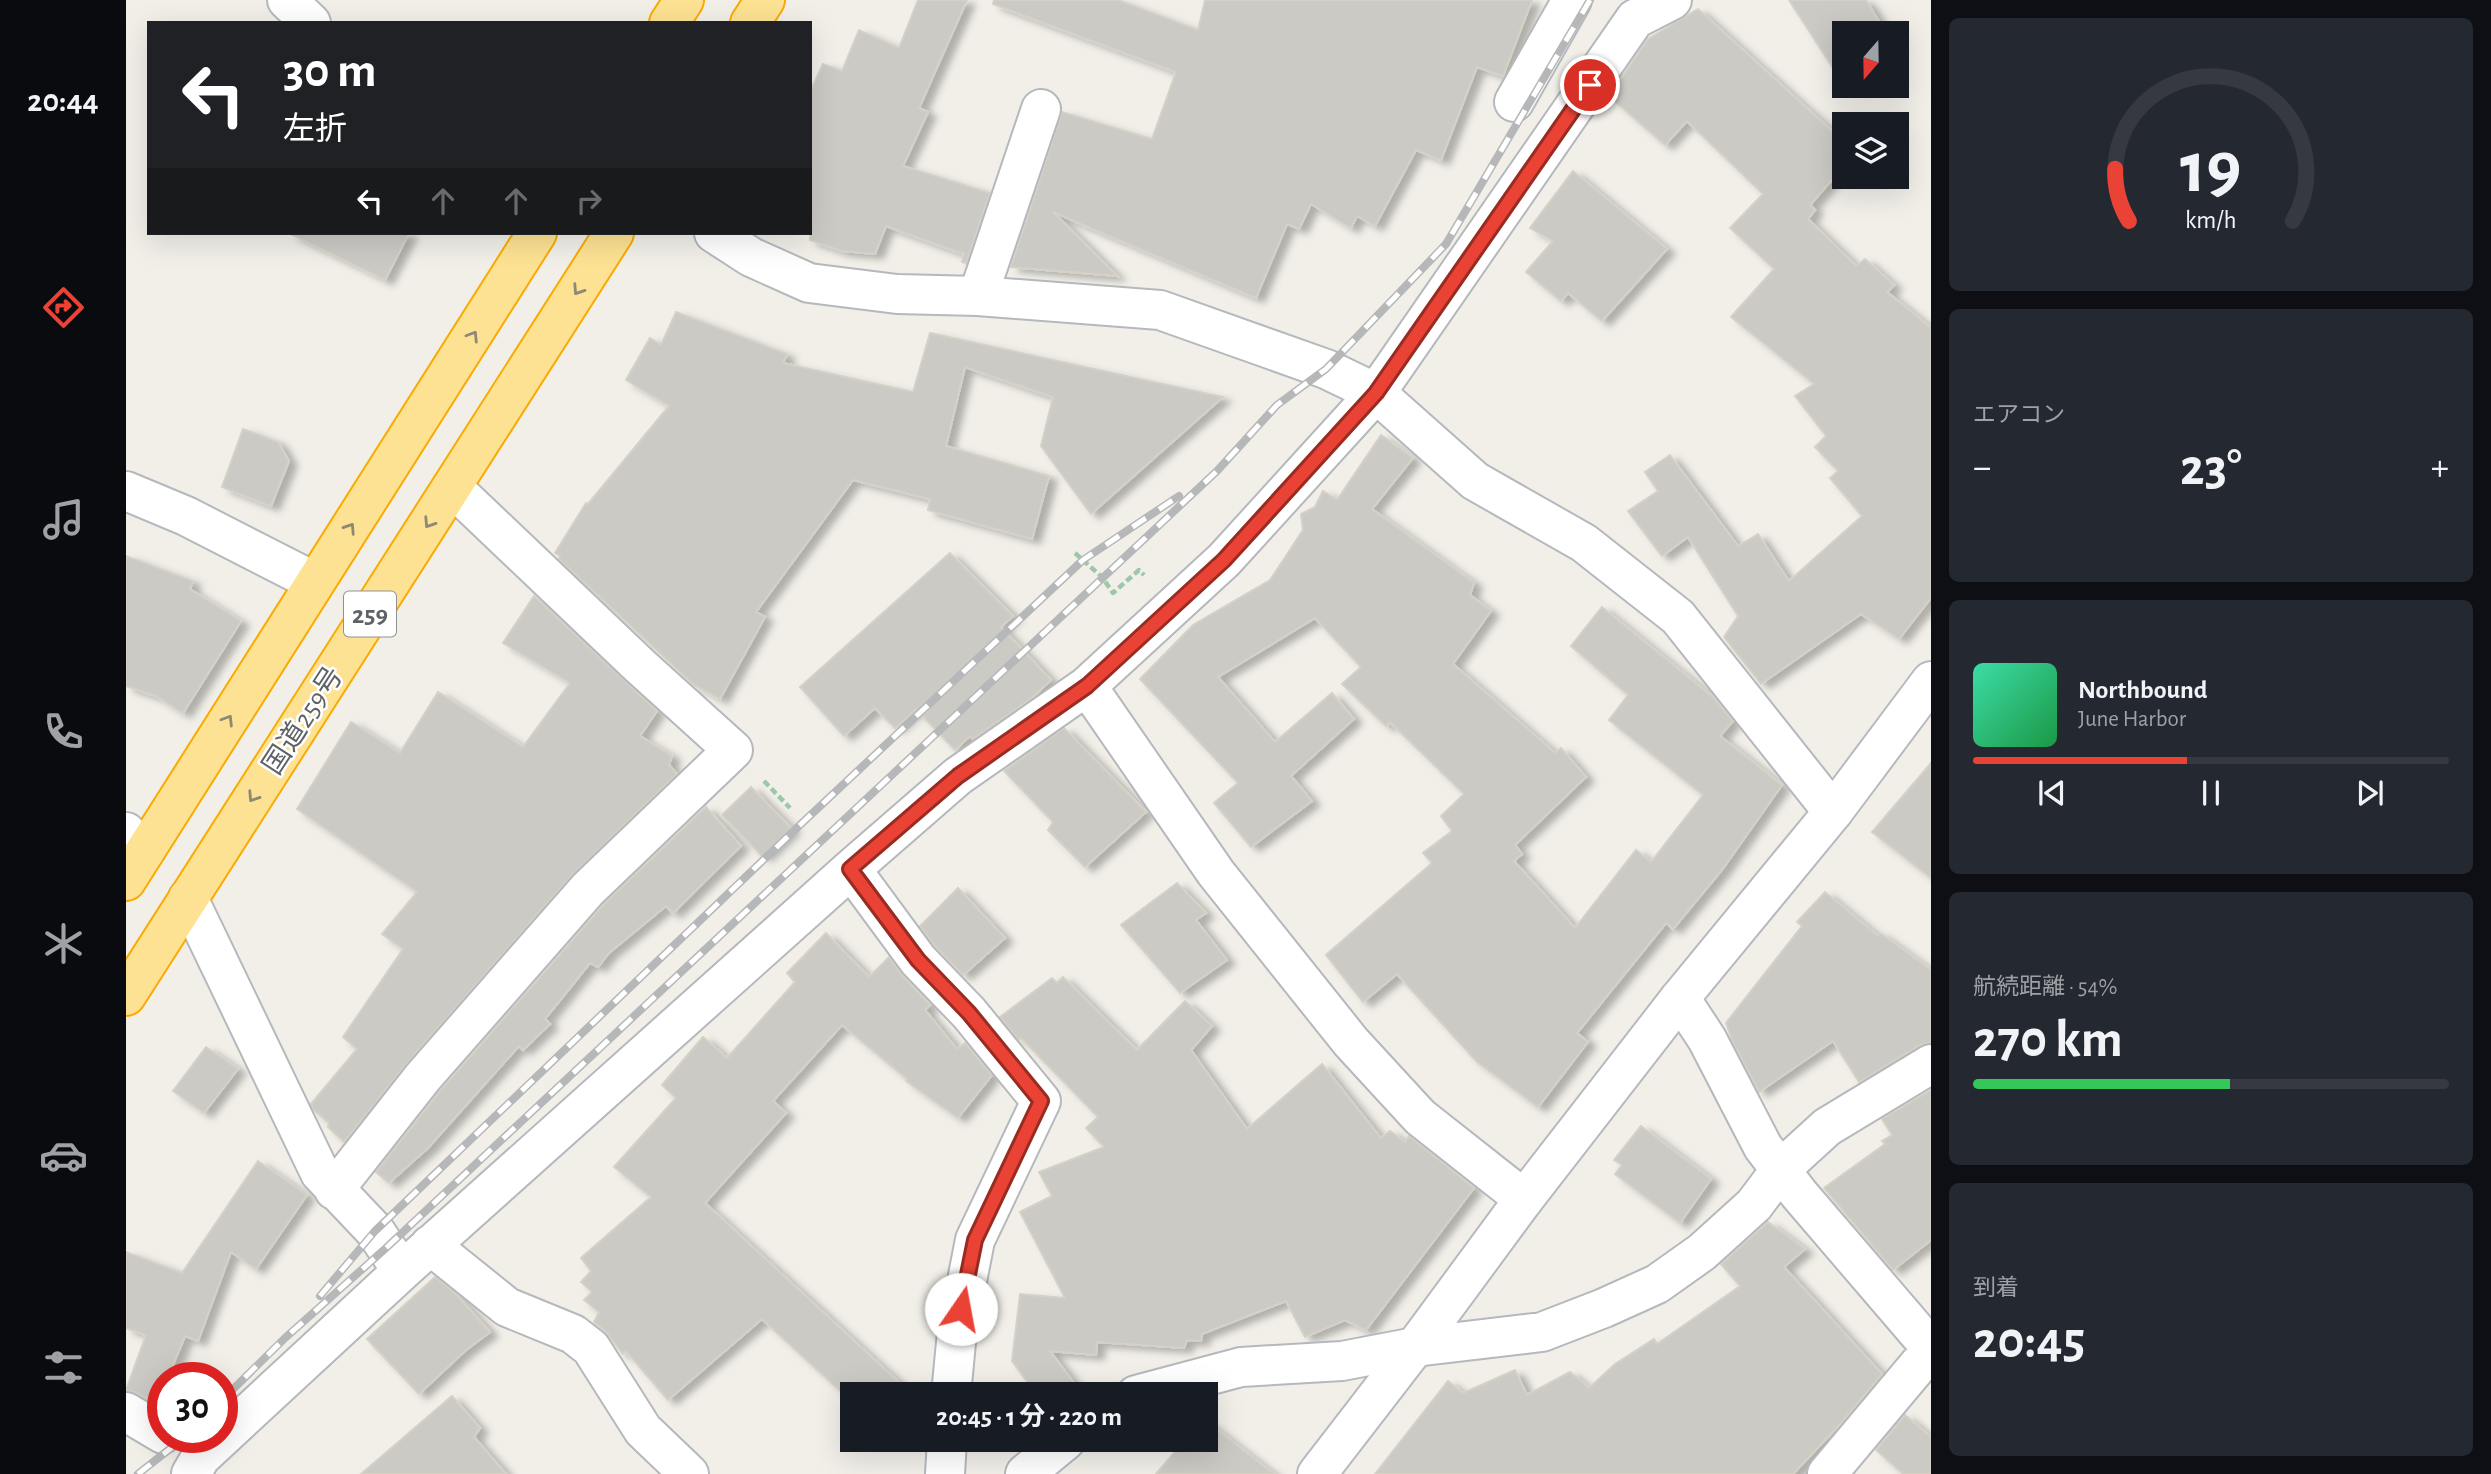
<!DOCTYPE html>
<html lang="ja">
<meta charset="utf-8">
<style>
body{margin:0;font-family:"Alegreya Sans","Noto Sans JP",sans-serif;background:#242831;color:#f1f3f6;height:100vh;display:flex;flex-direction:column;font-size:26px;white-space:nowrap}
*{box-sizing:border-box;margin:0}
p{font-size:23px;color:#9ea1a6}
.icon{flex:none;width:38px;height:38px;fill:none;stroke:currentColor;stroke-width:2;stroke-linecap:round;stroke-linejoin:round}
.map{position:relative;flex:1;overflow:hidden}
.drawer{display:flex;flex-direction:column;gap:18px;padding:18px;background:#0d0f14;width:560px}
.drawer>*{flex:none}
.hud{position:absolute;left:21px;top:21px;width:665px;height:214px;border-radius:0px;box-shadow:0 7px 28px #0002;background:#202124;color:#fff;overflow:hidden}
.needle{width:46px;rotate:200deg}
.fabs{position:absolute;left:1706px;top:21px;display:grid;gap:14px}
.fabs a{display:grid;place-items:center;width:77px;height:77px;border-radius:0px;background:#171b24;box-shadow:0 7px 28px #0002;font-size:35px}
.speed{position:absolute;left:21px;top:1362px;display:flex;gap:14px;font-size:35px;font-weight:700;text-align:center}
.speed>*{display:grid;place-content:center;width:91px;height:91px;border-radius:50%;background:#171b24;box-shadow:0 7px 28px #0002;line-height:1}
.speed .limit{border:10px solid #d22;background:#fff;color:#111}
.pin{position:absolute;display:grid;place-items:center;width:60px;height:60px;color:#fff;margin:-30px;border:4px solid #fff;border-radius:50%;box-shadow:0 2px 7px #0007}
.me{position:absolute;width:77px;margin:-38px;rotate:12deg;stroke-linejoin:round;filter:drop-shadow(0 0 5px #0008)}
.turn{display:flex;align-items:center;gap:24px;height:147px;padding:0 21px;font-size:32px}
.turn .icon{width:91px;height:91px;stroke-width:2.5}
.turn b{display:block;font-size:49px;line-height:60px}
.lanes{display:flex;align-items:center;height:66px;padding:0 21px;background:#0003;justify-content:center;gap:35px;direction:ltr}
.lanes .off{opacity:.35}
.big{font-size:52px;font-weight:700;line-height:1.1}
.drawer .card{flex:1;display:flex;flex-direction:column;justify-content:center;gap:10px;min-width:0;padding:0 24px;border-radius:10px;background:#242831}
.drawer .dial{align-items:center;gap:0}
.dial svg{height:182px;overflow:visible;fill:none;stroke:#363941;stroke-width:7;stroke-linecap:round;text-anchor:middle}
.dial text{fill:#f1f3f6;stroke:none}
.song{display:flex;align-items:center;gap:21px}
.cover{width:84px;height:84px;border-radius:10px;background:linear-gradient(135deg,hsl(160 70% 55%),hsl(140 70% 35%))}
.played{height:7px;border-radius:4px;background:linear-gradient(90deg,#ea4335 45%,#363941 45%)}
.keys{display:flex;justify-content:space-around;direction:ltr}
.heat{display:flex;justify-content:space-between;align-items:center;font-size:38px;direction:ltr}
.charge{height:10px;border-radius:5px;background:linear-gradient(90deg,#34c759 54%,#363941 0)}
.trip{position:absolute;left:714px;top:1382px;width:378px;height:70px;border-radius:0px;background:#171b24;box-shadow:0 7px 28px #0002;font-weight:700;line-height:70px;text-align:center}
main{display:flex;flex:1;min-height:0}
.menu{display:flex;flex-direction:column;width:126px;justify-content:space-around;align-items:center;background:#090b0e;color:#9ea1a6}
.menu .icon{width:49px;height:49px}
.menu .current{color:#ea4335}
.menu b{font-size:32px;color:#f1f3f6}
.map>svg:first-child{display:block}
.building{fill:#cccac5;stroke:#d6d1c6;stroke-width:2;filter:url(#shadow)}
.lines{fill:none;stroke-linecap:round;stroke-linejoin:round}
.street-casing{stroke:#b5b8bc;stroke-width:42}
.secondary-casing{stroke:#b6babf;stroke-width:42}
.highway-casing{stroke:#f9ab00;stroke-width:42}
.path{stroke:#9cc7a9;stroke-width:4.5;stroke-dasharray:7 3.5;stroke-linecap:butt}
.street{stroke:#fff;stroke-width:38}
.secondary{stroke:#fff;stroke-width:38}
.highway{stroke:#fde293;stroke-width:38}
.rail-casing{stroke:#b6b7b8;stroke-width:8}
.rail{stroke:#fff;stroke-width:5;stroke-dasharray:16;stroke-linecap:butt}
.oneway{stroke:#8e8975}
.route-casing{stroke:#982c22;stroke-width:18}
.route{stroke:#ea4335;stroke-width:12}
.labels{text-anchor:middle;stroke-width:5;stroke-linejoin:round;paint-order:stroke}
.shield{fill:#fff;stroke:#8f9295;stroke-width:2}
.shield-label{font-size:26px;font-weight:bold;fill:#5f6368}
.street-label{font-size:28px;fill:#5f6368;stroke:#fff}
</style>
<main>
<nav class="menu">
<b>20:44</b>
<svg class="icon current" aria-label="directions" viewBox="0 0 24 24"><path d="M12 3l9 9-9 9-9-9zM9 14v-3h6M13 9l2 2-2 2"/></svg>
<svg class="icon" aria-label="music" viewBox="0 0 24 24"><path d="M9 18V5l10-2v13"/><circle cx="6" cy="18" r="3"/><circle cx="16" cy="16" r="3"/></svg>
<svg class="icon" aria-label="phone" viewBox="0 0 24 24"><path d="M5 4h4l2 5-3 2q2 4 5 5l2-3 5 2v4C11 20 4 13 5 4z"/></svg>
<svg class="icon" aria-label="climate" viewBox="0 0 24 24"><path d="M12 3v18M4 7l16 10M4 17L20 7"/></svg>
<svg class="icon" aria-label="car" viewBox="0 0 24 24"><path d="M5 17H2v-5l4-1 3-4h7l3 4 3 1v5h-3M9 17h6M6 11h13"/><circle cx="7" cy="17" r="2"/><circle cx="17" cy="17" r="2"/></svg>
<svg class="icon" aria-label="filters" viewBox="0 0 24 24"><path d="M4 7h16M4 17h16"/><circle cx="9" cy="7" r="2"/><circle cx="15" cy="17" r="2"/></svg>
</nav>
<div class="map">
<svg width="1805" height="1474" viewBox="0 0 1805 1474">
<defs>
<filter id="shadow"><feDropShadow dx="8" dy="4.5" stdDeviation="3.5" flood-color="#0004"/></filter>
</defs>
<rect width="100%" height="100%" fill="#f1efe8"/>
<path class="building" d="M792,0H841L793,108L802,112L777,166L864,193L840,263L836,262L838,254L760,226L749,254L716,251L684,240V92L697,64L716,71L733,30L773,48Z
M868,0H992L1072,30L1079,0H1406L1377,76L1351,67L1315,160L1290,150L1249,226L1231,216L1225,228L1185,204L1173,229L1161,224L1130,298L927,212L991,276L885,267L936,112L1026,139L1050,72L867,4Z
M1663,0H1740L1760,33H1718V85Z
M1572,9L1718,142V166L1684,205L1689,210L1682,219L1730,266L1739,259L1768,285L1761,292L1805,328V598L1773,639L1735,614L1635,684L1598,637L1612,616L1562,537L1536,556L1502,511L1532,491L1519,472L1544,455L1612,546L1632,534L1663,581L1736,516L1704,478L1712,471L1689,447L1700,436L1669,396L1688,384L1605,317L1648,269L1604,228L1637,194L1561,121L1539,145L1483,96L1522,39Z
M1447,171L1541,249L1476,321L1442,293L1435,301L1400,272L1427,241L1404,228Z
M163,233H283L259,280Z
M550,312L661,354L657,363L787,392L804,333L1097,397L965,514L915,446L927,397L839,367L820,446L923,476L906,539L802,510L804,499L727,480L630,612L639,617L594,699L568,685L433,559L434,556L429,553L460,503L462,504L543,406L500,380L524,338L535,345Z
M117,429L152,442L163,461L145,506L96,487Z
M1255,435L1287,458L1246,509L1348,583L1344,595L1365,611L1327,664L1429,753L1435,748L1460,777L1389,845L1396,854L1388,861L1449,928L1510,850L1525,862L1577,795L1483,720L1502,695L1445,646L1476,607L1589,699L1607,721L1594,736L1656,785L1596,870L1547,929L1540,923L1451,1033L1462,1042L1412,1107L1351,1062L1271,974L1237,1002L1200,955L1306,863L1297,853L1326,831L1315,816L1338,794L1264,722L1260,726L1216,684L1235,667L1189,618L1092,677L1149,742L1206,693L1228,719L1165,776L1186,801L1125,847L1088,803L1112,783L1014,679L1067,625L1144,580L1177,530L1175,514L1189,507L1197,491L1211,500Z
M824,553L887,616L875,627L925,680L907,697L847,739L844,736L829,750L790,709L769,728L749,708L718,736L674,687Z
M0,556L67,581L64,589L115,621L57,713L30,696L0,686Z
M408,596L531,711L514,736L546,756L543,765L551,774L446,875L281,1063L218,1142L202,1127L203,1123L188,1110L185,1104L231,1049L217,1037L277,949L256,934L291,892L171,809L225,722L274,753L312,692L397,747L444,683L377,643Z
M938,728L1020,812L959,867L922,830L927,822L878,771Z
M1805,763V878L1746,832Z
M625,787L666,829L637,857L596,815Z
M580,807L615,846L547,913L540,906L483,953L472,967L464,963L419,1019L424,1024L397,1050L393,1046L302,1148L263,1183L250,1172L314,1091L478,904Z
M1051,883L1080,913L1070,920L1101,960L1054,993L995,925Z
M832,888L879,938L837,975L809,946L794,926Z
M1699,892L1752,936L1754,933L1805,970V1042L1794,1045L1733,1082L1707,1041L1633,1092L1606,1040L1600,1023L1676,926L1671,922Z
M700,933L743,977L763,957L776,975L804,1005L799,1010L831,1049L839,1043L866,1075L832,1118L780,1081L781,1079L716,1025L647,1101L660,1113L579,1203L780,1389L776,1395H726V1402L636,1319L542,1400L500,1351L497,1354L479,1331L468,1322L473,1312L458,1300L466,1292L455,1282L465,1271L455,1258L525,1197L488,1167L550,1098L536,1085L577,1037L601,1058L669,982L661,973Z
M937,977L1011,1050L1059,1001L1086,1026L1065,1050L1121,1129L1196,1064L1255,1138L1264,1131L1279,1142L1283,1136L1348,1188L1240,1330L1219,1320L1179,1337L1160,1301L1076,1334L1075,1341L1061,1340L1058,1348L971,1342L970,1355L924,1351L957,1395H911L886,1361L894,1294L939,1298L894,1212L926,1196L913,1172L978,1147L960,1128L972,1117L895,1038L893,1040L874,1017L926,978L931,983Z
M80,1047L112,1069L78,1113L47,1091Z
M1805,1090V1240L1767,1270L1698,1188L1759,1144L1756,1141L1766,1135L1756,1119Z
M1515,1126L1585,1179L1554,1223L1489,1174L1496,1165L1488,1160Z
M132,1161L181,1195L130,1269L105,1252L72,1341L59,1336L42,1377H37V1391L31,1405L11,1393L0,1390L20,1335L0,1328V1252L56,1273Z
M1642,1222L1679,1249L1658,1267L1756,1374L1717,1421L1667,1474H1249L1322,1381L1337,1393L1389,1370L1401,1395L1444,1372L1463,1388L1489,1364L1528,1339L1531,1344L1614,1286L1595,1264Z
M309,1277L328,1292L364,1332L340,1350L293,1394L241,1339Z
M326,1396L354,1428L348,1437L380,1474H235Z
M1779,1415L1805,1437V1474H1777L1750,1450Z
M1080,1421L1148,1474H1030L1059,1440H1080Z"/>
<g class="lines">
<g class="street-casing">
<path id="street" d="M161,0L185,23
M1388,102L1446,0
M588,233L625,257L683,283L771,294L852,296L1034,310L1200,369L1250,393L1349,481L1458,543L1552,617L1707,812
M852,296L915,109
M0,491L60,516L189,582
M961,686L1090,873L1225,1042L1294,1117L1398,1199
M0,832L19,851
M725,869L792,960L843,1013L915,1101L849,1240L831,1332L825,1395
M62,898L194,1173L249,1231L276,1271
M1554,998L1581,1039L1637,1147L1673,1194L1805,1348
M208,1190L297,1077L462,889L607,750L514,666L326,487
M304,1245L381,1307L447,1334L465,1348L517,1430L563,1474
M1010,1395L1115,1367L1216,1361L1289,1347L1416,1332L1478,1308L1531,1284L1576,1252L1628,1205L1655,1169L1701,1127L1805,1064
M0,1412L37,1434
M65,1474L75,1457L276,1271L725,869L832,776L961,686L1098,560L1250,393L1509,19L1546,0
M819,1474L821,1440
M899,1474L940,1440
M1701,1474L1805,1350"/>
</g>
<g class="secondary-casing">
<path id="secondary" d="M1191,1474L1289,1347L1398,1199L1554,998L1707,812L1805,681"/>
</g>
<g class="highway-casing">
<path id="highway" d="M543,23L558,0
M624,23L639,0
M0,881L411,233
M0,996L488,233"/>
</g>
<path class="path" d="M949,553L976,577L987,593L1013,570L1018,575
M638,781L664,808"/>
<use href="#street" class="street"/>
<use href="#secondary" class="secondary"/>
<use href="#highway" class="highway"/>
<g class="rail-casing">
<path id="rail" d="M194,1296L249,1231L675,824L957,560L1053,496
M96,1400L159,1338L260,1248L1091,471L1151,405L1200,369L1320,244L1464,0
M12,1474L59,1437"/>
</g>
<use href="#rail" class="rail"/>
</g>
<defs><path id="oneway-chevron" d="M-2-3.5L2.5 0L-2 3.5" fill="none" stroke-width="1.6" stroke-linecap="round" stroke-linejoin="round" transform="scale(1.75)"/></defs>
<g class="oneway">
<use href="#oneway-chevron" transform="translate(452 290) rotate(123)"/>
<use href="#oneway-chevron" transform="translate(347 336) rotate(-58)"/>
<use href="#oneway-chevron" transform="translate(303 523) rotate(123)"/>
<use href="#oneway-chevron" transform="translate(224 528) rotate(-57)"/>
<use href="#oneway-chevron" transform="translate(102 720) rotate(-58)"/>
<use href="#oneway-chevron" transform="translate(127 797) rotate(123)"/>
</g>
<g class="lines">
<g class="route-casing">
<path id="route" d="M835,1309L849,1240L915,1101L843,1013L792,960L724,869L832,776L961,686L1098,560L1250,393L1464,85"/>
</g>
<use href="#route" class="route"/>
</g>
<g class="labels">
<rect class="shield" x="218" y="591.5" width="52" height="45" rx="5"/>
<g class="shield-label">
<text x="244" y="623">259</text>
</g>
<g class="street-label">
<text transform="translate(176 720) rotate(-57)" y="10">国道259号</text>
</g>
</g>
</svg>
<div class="fabs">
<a><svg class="needle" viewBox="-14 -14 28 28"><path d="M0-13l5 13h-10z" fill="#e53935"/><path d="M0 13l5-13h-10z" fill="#9ea1a6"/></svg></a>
<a><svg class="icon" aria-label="layers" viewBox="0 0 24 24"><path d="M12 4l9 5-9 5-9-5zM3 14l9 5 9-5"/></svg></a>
</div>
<div class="speed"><div class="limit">30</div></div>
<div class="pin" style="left:1464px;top:85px;background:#d93025"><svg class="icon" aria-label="arrive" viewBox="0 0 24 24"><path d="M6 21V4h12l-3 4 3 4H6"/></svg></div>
<svg class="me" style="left:835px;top:1309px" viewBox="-20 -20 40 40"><circle r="19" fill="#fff"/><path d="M0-13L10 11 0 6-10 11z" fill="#ea4335"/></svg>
<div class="trip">20:45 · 1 分 · 220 m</div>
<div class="hud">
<div class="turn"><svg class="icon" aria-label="left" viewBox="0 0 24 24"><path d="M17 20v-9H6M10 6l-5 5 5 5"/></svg><div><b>30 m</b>左折</div></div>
<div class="lanes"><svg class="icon" aria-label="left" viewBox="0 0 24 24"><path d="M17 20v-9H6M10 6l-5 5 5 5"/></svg><svg class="icon off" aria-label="ahead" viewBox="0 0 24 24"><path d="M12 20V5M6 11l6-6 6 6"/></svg><svg class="icon off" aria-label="ahead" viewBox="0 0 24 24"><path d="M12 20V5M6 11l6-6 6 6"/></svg><svg class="icon off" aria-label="right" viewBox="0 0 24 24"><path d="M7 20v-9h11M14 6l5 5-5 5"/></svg></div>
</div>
</div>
<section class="drawer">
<div class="card dial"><svg viewBox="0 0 100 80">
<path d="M14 69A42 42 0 1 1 86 69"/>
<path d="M14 69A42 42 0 0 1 8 46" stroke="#ea4335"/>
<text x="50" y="56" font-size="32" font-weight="700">19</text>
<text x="50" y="72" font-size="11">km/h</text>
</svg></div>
<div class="card"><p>エアコン</p>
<div class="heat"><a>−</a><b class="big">23°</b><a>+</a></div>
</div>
<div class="card">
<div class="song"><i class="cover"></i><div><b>Northbound</b><p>June Harbor</p></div></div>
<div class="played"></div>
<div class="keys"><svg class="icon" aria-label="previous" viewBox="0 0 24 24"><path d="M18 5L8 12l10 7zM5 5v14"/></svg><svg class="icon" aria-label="pause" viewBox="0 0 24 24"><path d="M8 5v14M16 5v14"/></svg><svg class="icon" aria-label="next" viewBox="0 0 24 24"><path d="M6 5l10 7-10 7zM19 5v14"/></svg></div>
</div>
<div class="card"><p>航続距離 · 54%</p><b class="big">270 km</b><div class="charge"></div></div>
<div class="card"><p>到着</p><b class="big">20:45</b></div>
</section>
</main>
